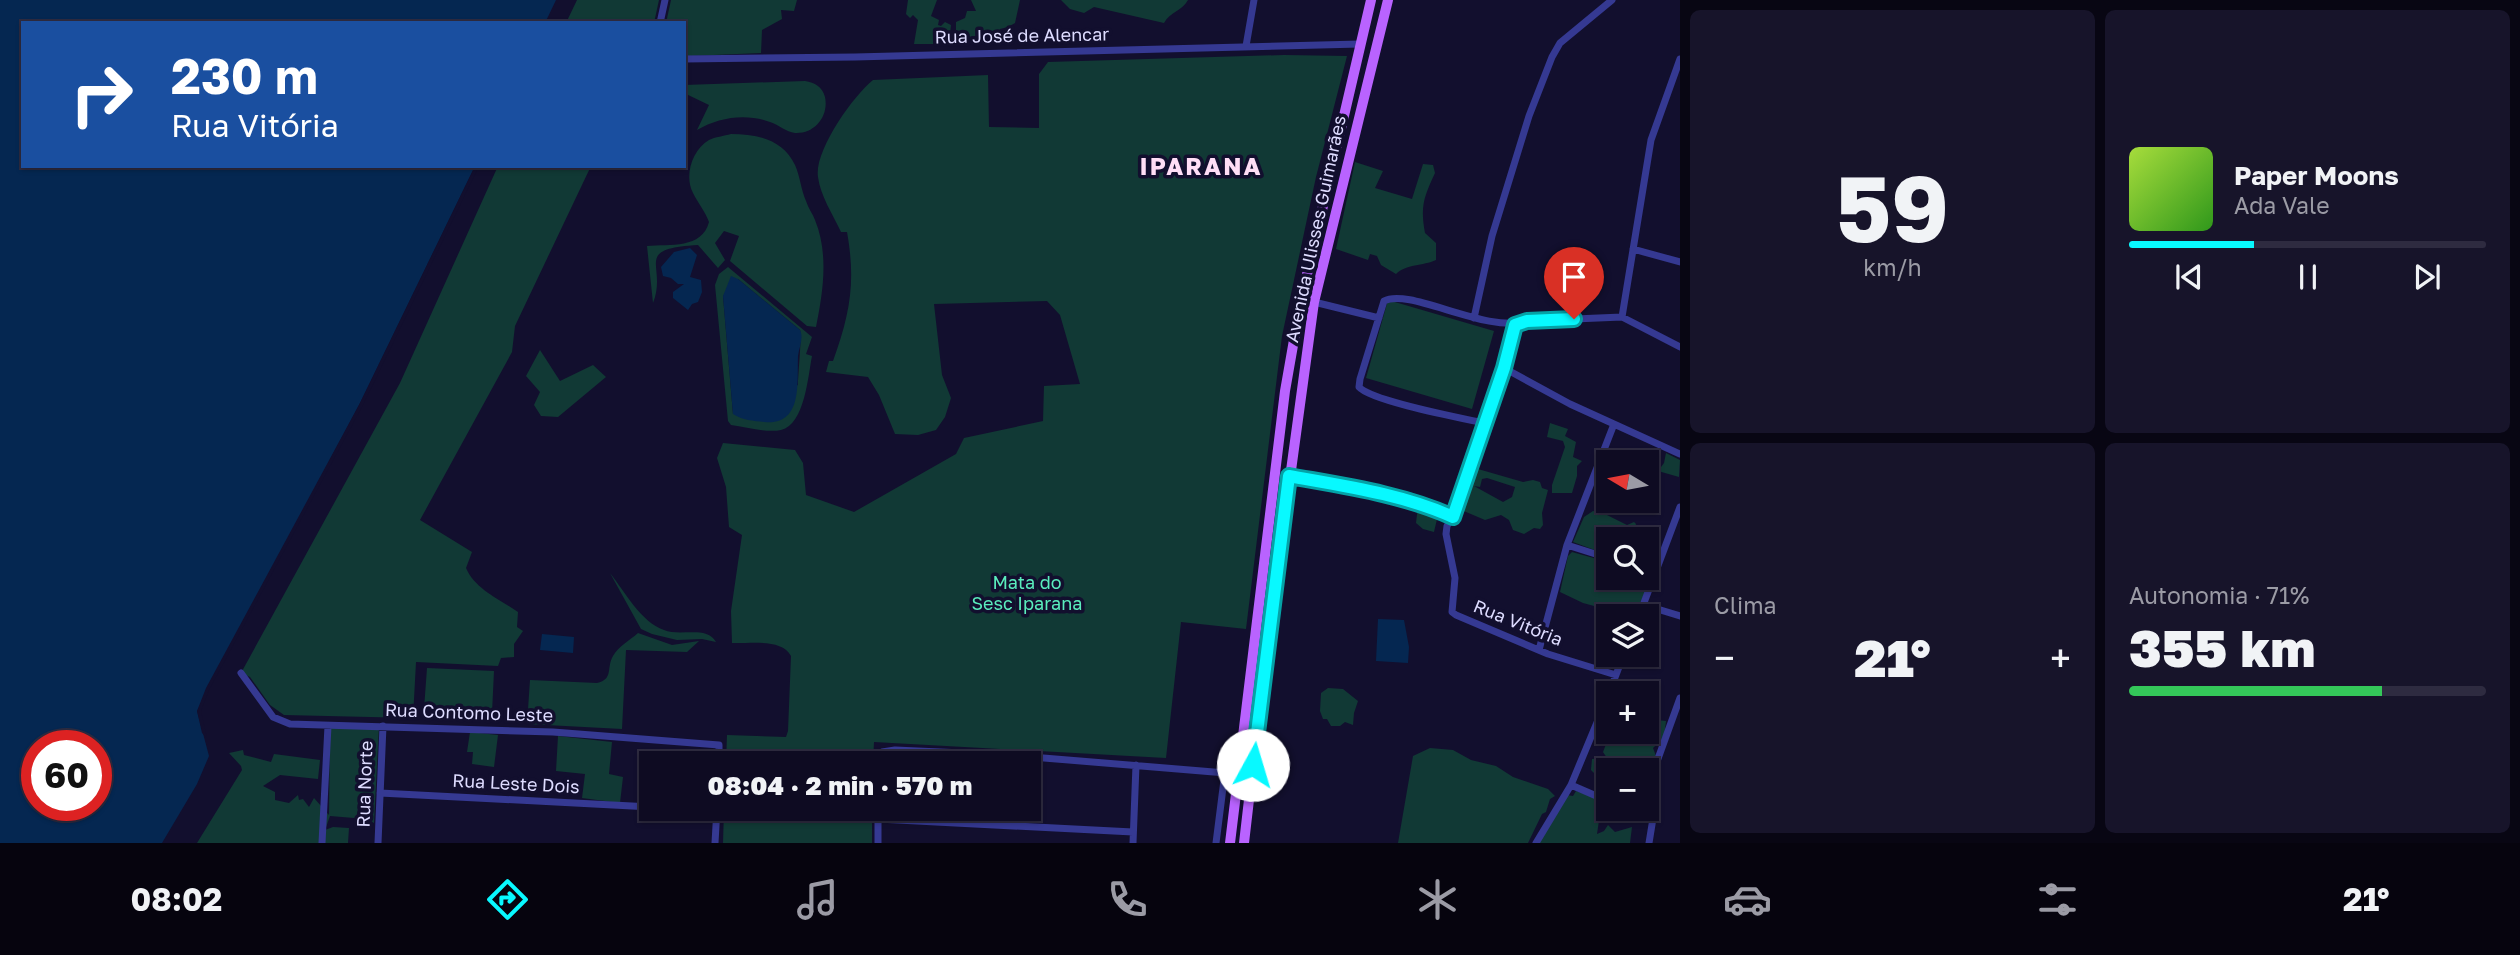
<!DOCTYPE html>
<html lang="pt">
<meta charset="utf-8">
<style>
body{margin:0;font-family:"Golos Text",sans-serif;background:#17142a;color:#f1f3f6;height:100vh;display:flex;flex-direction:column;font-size:26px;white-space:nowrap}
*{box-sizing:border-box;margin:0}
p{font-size:23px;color:#9b9ba5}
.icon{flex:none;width:38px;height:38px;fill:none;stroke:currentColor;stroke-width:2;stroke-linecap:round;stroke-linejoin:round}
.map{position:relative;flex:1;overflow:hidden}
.side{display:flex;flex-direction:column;gap:10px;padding:10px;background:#080613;width:840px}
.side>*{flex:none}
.banner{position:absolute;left:21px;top:21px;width:665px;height:147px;border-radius:0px;box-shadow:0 2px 5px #0004,0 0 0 2px #2e2b40;background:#1a4fa0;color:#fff;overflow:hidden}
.needle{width:46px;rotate:280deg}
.buttons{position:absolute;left:1596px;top:450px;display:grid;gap:14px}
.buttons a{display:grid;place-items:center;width:63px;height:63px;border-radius:0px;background:#0e0b22;box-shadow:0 2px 5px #0004,0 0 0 2px #2e2b40;font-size:35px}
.speed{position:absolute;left:21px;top:730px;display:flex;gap:14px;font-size:35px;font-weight:700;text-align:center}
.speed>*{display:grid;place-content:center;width:91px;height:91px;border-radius:50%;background:#0e0b22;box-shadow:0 2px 5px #0004,0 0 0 2px #2e2b40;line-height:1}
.speed .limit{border:10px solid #d22;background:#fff;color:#111}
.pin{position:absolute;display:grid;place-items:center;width:60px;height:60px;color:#fff;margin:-72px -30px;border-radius:50% 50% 50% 0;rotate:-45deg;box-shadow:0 0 7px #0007}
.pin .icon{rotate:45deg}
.me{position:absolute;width:77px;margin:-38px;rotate:6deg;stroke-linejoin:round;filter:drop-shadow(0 0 5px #0008)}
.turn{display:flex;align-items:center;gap:24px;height:147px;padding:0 35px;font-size:32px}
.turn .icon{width:91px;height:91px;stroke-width:2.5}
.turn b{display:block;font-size:49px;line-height:60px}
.big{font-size:52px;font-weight:800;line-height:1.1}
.side .card{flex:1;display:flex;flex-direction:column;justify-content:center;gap:10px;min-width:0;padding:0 24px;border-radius:10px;background:#17142a}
.side .dial{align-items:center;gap:0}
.dial b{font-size:91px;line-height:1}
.song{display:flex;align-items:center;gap:21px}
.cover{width:84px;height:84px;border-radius:10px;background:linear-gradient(135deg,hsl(80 70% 55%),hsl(110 70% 35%))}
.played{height:7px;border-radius:4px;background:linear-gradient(90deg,#08f9ff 35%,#2e2b40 35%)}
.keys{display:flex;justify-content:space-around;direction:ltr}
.heat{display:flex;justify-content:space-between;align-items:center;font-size:38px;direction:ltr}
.charge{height:10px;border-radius:5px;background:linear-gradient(90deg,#34c759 71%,#2e2b40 0)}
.side .tiles{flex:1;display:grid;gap:10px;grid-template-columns:repeat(2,1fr)}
.trip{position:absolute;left:639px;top:751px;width:402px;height:70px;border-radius:0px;background:#0e0b22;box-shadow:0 2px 5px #0004,0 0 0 2px #2e2b40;font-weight:800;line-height:70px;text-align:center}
.menu{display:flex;height:112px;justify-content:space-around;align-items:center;background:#06040e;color:#9b9ba5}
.menu .icon{width:49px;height:49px}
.menu .active{color:#08f9ff}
.menu b{font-size:32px;color:#f1f3f6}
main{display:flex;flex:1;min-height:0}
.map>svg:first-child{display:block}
.green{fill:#113935;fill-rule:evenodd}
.water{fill:#052751;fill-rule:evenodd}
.pier{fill:#120f2e}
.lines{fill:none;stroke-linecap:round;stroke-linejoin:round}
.minor{stroke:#353992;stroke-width:7}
.primary{stroke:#b963ff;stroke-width:10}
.route-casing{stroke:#05a2a6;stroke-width:18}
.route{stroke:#08f9ff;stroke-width:12}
.labels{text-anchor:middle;stroke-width:7;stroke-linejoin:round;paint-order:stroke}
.street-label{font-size:18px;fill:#dedcff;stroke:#120f2e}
.park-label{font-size:18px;fill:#5aedbd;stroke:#120f2e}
.district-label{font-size:24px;font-weight:bold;letter-spacing:2px;fill:#ffdef6;stroke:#120f2e}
</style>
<main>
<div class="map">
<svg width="1680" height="843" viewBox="0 0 1680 843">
<rect width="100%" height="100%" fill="#120f2e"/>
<path class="green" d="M577,0H659L654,23H566Z
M671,0H797L794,11L781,10L782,19L762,30L761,53L691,56H684V23H666Z
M908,0H937L931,16L939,20L938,25L941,26L945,22L951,25L950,34H941L935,44H914L918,20L913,15L910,18L906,14Z
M971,0H1020L1015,23L1008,27L1000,29L999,38H992L991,35L964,38L963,43L956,42V22L965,18L967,11H976Z
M1061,0H1188C1182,11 1170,12 1164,23L1094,7L1084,13L1070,9Z
M1284,55L1347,56L1316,177L1282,336L1246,629L1181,622L1166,758L874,742L873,763H726L727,735L786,737L788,731L791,656C782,638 749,644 732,643L731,611L742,535L729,527L726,487L717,458L723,443L795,450L803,463L806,495L854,512L956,454L964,438L1043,421L1044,386L1080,384L1060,315L1047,301L934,304L942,375L951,398L945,417L936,430L918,435L895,434L879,395L868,377L826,372L829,361H833C850,314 856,282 847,232H841C833,215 820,195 818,177C814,151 853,96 873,80L988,75L989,127L1039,128V74L1048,62Z
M805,81C815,83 822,86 825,97C829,116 815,134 795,133C786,132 779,125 770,122C746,113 719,117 697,130L709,105L684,93V85Z
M731,134C756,134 783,139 795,165C800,176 801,190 806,201C808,208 813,214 815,220C829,254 823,293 816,327L807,326L730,261L739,236L724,231L715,243L725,260L718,268L698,245C631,249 668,265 653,303L647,246C670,244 702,249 709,222C705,211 698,203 693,193C684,176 692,150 709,140C715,137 724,136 731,134Z
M1355,162L1383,171L1375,188L1412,199L1423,164L1433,165L1435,173C1424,197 1420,206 1425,233L1436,243V260C1423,266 1406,264 1396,274L1381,265L1377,256L1370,254L1368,260L1336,249Z
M498,166H591L515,326L512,352L420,520L472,552L466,568C475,589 499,599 518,612L517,627L523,631L514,644V657L501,658L498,666L416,662L413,718L284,715L270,705L250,677L241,673L400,383Z
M728,267L812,337L806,354L812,356C808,376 805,424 781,430C766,433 746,427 731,425L728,421L715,285L719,274ZM738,279L800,330C802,336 798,374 798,385L733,414L723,296Z
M1388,300L1494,331L1472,409L1366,378Z
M540,350L560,381L593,365L606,377L558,417L541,416L534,405L540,392L526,376Z
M1550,423L1568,429L1565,436L1576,442L1573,457L1582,461L1577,466V476L1572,493H1552V485L1565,447L1563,441L1547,437Z
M1666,453L1680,460L1679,477L1658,471L1664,463Z
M1478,469L1523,482L1533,480L1540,482L1542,488L1548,490L1542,513L1543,525L1540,529L1534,528L1524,534L1513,530L1509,520L1501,515L1485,520L1459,509L1474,471ZM1487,478L1515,487L1512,497L1503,502L1474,486L1480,487L1482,479Z
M1418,506L1429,508L1437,519L1434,532L1423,529L1416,523Z
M1593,511L1601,512L1627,525L1634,522L1636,524L1635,528L1628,532L1626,539H1608V555L1573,542L1584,517Z
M1572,552L1608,562V578H1647V574C1651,589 1640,603 1631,616L1583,603L1560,592L1568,556Z
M610,573C625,592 641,622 664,630C680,637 707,625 716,642L702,639L677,640L652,634L641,629Z
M638,633L672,645L699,641L687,652L626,650L622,729L527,724L530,680L597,683C614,679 606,668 613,656C618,647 630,640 638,633Z
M427,668L494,671L492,713L424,709Z
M1328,688L1343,689L1358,701L1354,713L1353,725L1345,722L1340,726H1331L1327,719H1323L1320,711L1321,693Z
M1647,719L1666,721L1664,738L1653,748L1656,756L1650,774C1643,769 1633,766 1622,766L1620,770H1608V799L1604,798L1601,790L1604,783L1591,770L1592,759L1607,758L1603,752L1608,739L1612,738L1613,732H1647Z
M379,726L374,823L366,819L330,816L325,830L333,827L349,828L348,843H197L242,770L241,766L229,753L243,750L244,755L271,762L274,754L320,760L318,779L280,775L263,786L275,792V800L289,803L298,795L299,800L303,799L309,807L314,798L329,815L330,728Z
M470,732L498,735L494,767L472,764L473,752H467Z
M558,736L612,742L609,774L623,777L620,803L582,798L585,774L556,771Z
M1430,748L1453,750L1471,760L1496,766L1513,777L1548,789L1555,796L1550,799L1546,812L1542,814L1528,843H1398L1413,756Z
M1576,791L1602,800L1597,834L1604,831L1608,825L1615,832L1632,827L1630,843H1538L1567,795L1573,796Z
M724,809H872V843H723Z"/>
<path class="water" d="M0,0H556L545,23H23V166H475L360,403L197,711L209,756L197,784L162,843H0ZM37,746H96V805H37Z
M690,248L697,255L690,277L701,280L702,292L698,302L692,304L688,310L673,298V292L684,284H678L671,278L663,276L661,267L674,252Z
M731,276L738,279L800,330C804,338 799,347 798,356C797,383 803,426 764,422C754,421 742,420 733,414L723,296Z
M1378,619L1404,620L1409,647L1408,663L1376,661Z
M542,634L574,637L573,653L540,650Z"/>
<path class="pier" d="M475,166H479L363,405L209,690L201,711L207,738L202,733L197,711L206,688L360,403Z"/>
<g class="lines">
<path class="minor" d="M660,23L665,0
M1246,46L1254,0
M684,59L855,57L1360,44
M1633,249L1680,262
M1314,302L1379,318
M1622,317L1651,140L1680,59
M1474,318L1492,236L1529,116L1552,57L1560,43L1612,0
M1515,325L1504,368L1458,508L1447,526L1446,534L1455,578L1452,612L1456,615L1548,654L1616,675
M1504,368L1570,404L1680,454
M1484,423C1461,418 1371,401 1359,387L1360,379L1384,301C1409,287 1486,334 1527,321L1622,317L1680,347
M1289,476C1344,486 1402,494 1453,517
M1567,545L1608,558
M1644,605L1680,616
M1639,616L1680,507
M1539,650L1567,545L1614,424
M241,673L273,717L290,724L553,732L719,745V763
M1609,693L1624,654
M877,763L882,752L895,750L1008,755L1238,774
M1571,785L1608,801
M380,793L651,807
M683,808L717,810
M878,808V843
M1625,808L1653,820
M878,819L1133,832
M322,843L328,726
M378,843L383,726
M715,843L717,808
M1133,843L1136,765
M1216,843L1225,772
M1536,843L1571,785L1608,696
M1649,843L1655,806L1651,778L1680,698"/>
<path class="primary" d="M1230,843L1285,391L1301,300L1371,0
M1244,843L1265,661L1314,302L1388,0"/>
</g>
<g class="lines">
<g class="route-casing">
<path id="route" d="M1253,765L1289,476C1344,486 1402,494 1453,517L1504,368L1515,325L1527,321L1574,319"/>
</g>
<use href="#route" class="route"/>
</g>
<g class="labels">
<g class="street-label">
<text transform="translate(1022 36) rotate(-1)" y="6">Rua José de Alencar</text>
<text transform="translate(1316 229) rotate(-78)" y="6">Avenida Ulisses Guimarães</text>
<text transform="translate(1518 623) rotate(22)" y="6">Rua Vitória</text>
<text transform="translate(469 713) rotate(2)" y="6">Rua Contomo Leste</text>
<text transform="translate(365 784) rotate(-88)" y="6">Rua Norte</text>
<text transform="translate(516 784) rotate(3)" y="6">Rua Leste Dois</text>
</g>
<g class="park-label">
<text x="1027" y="589">Mata do<tspan x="1027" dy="21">Sesc Iparana</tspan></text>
</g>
<g class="district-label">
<text x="1201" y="175">IPARANA</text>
</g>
</g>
</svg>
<div class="buttons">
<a><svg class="needle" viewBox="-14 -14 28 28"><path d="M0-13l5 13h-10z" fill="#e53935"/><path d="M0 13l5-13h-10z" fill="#9b9ba5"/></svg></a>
<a><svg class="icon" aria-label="search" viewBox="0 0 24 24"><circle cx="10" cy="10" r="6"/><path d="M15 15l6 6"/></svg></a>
<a><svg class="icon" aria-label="layers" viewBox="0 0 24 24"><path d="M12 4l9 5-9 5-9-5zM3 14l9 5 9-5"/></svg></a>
<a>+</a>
<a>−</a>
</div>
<div class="speed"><div class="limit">60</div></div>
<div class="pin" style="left:1574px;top:319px;background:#d93025"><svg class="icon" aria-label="arrive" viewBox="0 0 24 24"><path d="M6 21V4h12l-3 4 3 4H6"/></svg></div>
<svg class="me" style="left:1253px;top:765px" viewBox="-20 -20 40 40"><circle r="19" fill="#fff"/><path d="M0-13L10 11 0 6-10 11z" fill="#08f9ff"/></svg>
<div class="trip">08:04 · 2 min · 570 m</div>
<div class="banner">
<div class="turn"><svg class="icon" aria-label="right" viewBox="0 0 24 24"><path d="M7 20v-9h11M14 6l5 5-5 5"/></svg><div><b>230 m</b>Rua Vitória</div></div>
</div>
</div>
<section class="side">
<div class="tiles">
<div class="card dial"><b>59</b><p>km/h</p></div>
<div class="card">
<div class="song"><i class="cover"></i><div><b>Paper Moons</b><p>Ada Vale</p></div></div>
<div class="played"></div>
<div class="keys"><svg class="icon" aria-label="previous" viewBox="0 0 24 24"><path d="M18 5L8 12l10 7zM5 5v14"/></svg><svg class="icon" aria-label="pause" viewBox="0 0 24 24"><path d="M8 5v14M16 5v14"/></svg><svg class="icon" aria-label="next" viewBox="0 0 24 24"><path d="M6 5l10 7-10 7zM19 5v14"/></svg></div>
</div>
<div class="card"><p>Clima</p>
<div class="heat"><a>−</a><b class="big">21°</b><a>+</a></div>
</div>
<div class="card"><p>Autonomia · 71%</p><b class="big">355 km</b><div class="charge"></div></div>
</div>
</section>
</main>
<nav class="menu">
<b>08:02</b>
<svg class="icon active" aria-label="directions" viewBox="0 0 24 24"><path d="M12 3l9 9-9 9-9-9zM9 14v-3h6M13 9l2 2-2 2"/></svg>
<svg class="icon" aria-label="music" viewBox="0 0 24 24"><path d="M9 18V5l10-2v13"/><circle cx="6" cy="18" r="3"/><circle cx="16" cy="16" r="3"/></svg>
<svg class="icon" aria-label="phone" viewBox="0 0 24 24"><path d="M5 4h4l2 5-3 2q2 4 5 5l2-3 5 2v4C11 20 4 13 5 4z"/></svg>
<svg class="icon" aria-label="climate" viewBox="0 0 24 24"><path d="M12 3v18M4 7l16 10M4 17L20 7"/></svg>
<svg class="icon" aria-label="car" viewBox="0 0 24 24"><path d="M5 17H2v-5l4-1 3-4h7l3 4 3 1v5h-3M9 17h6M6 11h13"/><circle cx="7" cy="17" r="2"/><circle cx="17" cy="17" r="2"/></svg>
<svg class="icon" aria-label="filters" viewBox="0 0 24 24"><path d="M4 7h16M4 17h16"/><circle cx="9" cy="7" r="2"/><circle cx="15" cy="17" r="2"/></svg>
<b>21°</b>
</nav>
